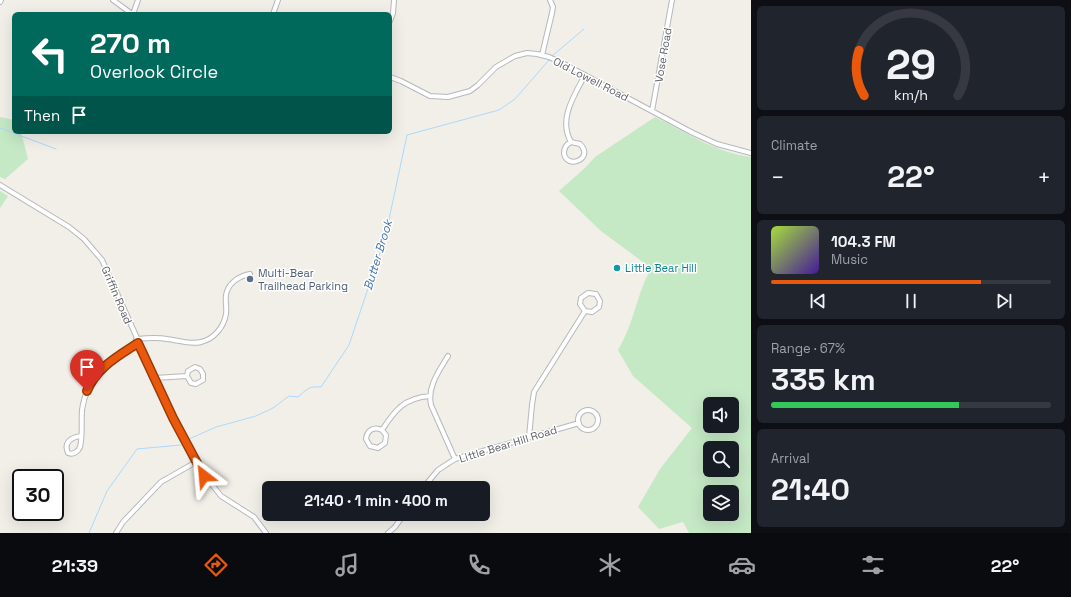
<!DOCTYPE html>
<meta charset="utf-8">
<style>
body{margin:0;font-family:"Space Grotesk",sans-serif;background:#20242c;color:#f1f3f6;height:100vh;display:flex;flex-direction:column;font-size:15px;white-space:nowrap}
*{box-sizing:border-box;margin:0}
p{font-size:13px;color:#9ea1a6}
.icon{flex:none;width:22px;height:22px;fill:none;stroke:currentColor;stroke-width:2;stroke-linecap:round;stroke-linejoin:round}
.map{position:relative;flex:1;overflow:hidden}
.drawer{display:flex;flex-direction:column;gap:6px;padding:6px;background:#0d0f14;width:320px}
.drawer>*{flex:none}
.hud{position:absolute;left:12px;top:12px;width:380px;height:122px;border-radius:6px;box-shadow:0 4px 16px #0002;background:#00695c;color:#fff;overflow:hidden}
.controls{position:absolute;left:703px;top:397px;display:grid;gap:8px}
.controls a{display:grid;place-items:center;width:36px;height:36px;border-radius:6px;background:#171b24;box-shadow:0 4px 16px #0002;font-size:20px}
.speed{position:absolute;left:12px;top:469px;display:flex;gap:8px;font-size:20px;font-weight:700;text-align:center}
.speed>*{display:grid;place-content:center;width:52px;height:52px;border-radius:50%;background:#171b24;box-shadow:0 4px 16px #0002;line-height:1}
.speed .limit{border:2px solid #111;border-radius:6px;background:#fff;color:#111}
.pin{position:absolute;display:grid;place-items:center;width:34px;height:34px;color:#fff;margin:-41px -17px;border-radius:50% 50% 50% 0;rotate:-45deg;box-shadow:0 0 4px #0007}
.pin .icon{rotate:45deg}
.me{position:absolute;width:44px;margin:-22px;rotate:331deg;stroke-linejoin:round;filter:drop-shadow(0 0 3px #0008)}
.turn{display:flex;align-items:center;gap:14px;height:84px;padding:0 12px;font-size:18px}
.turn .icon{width:52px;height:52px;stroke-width:2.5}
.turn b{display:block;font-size:28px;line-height:34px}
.then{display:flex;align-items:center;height:38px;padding:0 12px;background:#0003;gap:8px;font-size:15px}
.big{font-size:30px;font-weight:800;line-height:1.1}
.drawer .card{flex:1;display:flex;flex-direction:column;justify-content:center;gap:6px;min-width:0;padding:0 14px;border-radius:6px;background:#20242c}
.drawer .dial{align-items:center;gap:0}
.dial svg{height:104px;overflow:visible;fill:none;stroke:#363941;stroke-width:7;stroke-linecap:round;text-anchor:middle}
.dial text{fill:#f1f3f6;stroke:none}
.song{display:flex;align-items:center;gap:12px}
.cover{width:48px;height:48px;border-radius:6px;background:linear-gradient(135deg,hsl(80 70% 55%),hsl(260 70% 35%))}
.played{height:4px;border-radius:2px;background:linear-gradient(90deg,#ea580c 75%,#363941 75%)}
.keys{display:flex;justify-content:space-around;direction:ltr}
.heat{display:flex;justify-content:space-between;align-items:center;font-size:22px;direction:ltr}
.charge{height:6px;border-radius:3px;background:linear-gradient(90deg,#34c759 67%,#363941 0)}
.trip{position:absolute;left:262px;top:481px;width:228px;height:40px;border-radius:6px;background:#171b24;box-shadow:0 4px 16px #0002;font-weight:800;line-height:40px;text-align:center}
.dock{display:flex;height:64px;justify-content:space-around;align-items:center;background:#090b0e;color:#9ea1a6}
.dock .icon{width:28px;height:28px}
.dock .on{color:#ea580c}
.dock b{font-size:18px;color:#f1f3f6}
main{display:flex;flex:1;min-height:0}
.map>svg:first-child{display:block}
.green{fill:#c5e8c5;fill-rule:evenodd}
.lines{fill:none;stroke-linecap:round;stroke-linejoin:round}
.stream{stroke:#aadaff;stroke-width:1}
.street-casing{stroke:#b5b8bc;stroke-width:6}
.street{stroke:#fff;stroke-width:4}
.route-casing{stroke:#983908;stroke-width:10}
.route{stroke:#ea580c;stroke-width:7}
.culture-dot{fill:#0f9aa8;stroke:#fff;stroke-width:1.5}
.service-dot{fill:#5c6f8a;stroke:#fff;stroke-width:1.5}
.labels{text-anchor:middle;stroke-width:3;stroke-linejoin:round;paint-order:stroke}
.street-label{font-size:11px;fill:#5f6368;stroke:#fff}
.culture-label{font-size:11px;fill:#0d838f;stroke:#fff;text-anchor:start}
.service-label{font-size:11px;fill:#4e5e75;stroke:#fff;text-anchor:start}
.water-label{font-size:12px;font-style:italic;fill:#4174aa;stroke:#fff}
</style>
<main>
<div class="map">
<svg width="751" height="533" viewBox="0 0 751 533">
<rect width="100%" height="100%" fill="#f1efe8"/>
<path class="green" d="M0,117L14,120V132H21L28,159L5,179L0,177Z
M655,117C686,132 716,153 751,157V533H689L683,522L659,529L638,507L660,469L692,428L633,376L618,350C631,328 635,306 644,283C646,278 649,273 651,268L601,231L559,191L585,168L595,157ZM710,404H732V426H710ZM710,448H732V470H710ZM710,492H732V514H710Z
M0,191L8,196L0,208Z"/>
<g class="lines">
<path class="stream" d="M552,56L584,29
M0,128L56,149
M750,427L751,428
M189,439L216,427L256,416L273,408L289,396L298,397C307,389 309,386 321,387L349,345L385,238L407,135L499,110L515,99L549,60
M89,533L107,491L137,449L181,445"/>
<g class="street-casing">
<path id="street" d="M113,0L132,14
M0,2L1,0
M133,14L138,0
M273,14L278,0
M390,21L393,13L394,0
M542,55L552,13L553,7L550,0
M390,77L401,81L430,96L448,97L470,91L478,85L496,67L515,56L527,53L537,54L549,57L564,64L693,133L717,144L751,153
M652,111L672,0
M571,142C567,144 564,148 564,153C566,170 595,159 580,144L571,142C558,119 574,96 585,75
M0,185L69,227L84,239L102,260L173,418L202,472L221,496L254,517L266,533
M136,339C147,338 157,337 167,339C178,340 190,345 201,342C214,339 224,327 226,314C227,308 225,301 226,295C228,283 239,276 250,274
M448,356C439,371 427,387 431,405L455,459
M155,378L187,376L188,371L195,367L200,369L203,374V380L196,384L191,383L187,376
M578 420a10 10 0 1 1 20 0a10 10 0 1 1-20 0Z
M382,430L386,435L385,443L378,448L370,446L366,439C367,430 374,426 382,430C395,410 404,398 430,396
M81,436C72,437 63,442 68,453C73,455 78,452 80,447C83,435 81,422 82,410C87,374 111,360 138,343
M529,437L532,405L534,392L585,311L592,312L599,307L600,301L596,294L588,293L581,298L580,304L585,311
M423,488L438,470L455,459L579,423
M116,533L123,522L161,482L196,462
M388,533L395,527L404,514"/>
</g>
<use href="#street" class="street"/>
</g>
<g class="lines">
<g class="route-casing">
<path id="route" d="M87,391C96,368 118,356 138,343L173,418L204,476"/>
</g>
<use href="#route" class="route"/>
</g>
<circle class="culture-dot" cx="617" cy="268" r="4"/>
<circle class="service-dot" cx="250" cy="279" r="4"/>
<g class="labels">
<g class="street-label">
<text transform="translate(663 55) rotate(-80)" y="4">Vose Road</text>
<text transform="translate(591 79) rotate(27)" y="4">Old Lowell Road</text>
<text transform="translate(117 295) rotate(67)" y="4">Griffin Road</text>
<text transform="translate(508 444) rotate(-17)" y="4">Little Bear Hill Road</text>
</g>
<g class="culture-label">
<text x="625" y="272">Little Bear Hill</text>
</g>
<g class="service-label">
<text x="258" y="277">Multi-Bear<tspan x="258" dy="13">Trailhead Parking</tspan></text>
</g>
<g class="water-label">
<text transform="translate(378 255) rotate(-73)" y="4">Butter Brook</text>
</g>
</g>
</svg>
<div class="controls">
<a><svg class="icon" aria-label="sound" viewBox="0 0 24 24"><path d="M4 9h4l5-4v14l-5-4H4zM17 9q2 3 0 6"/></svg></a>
<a><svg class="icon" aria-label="search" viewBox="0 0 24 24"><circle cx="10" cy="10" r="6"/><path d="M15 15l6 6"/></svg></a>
<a><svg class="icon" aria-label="layers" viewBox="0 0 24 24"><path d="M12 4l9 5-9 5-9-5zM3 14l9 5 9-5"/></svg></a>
</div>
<div class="speed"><div class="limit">30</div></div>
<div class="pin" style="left:87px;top:391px;background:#d93025"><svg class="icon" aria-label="arrive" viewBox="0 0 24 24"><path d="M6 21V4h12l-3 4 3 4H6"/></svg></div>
<svg class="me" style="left:204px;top:476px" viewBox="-20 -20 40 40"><path d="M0-17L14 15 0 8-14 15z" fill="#ea580c" stroke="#fff" stroke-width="4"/></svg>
<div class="trip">21:40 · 1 min · 400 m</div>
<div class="hud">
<div class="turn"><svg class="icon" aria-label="left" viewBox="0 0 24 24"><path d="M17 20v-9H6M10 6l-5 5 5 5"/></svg><div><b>270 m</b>Overlook Circle</div></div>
<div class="then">Then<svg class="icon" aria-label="arrive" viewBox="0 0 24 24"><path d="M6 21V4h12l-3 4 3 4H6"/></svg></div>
</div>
</div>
<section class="drawer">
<div class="card dial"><svg viewBox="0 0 100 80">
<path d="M14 69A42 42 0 1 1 86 69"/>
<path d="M14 69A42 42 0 0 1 10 34" stroke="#ea580c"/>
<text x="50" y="56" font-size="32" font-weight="700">29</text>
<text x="50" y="72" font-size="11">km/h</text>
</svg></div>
<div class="card"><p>Climate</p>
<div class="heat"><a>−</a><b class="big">22°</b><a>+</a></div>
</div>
<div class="card">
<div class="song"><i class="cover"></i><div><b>104.3 FM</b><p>Music</p></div></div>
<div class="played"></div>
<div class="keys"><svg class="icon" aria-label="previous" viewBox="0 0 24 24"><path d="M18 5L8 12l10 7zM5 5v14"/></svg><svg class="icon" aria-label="pause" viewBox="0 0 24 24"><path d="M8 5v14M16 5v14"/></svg><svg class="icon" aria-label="next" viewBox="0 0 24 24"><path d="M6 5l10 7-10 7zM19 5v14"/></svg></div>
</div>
<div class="card"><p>Range · 67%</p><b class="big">335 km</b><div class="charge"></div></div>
<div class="card"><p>Arrival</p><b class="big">21:40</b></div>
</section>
</main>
<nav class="dock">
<b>21:39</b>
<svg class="icon on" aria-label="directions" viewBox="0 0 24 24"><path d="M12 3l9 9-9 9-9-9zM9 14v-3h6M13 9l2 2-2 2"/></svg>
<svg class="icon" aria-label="music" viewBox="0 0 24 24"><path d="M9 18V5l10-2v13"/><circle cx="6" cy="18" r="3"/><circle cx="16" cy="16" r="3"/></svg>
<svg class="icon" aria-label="phone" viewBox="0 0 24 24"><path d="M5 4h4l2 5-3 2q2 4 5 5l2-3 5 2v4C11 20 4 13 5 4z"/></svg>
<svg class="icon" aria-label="climate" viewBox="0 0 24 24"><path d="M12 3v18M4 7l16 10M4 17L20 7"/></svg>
<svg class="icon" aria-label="car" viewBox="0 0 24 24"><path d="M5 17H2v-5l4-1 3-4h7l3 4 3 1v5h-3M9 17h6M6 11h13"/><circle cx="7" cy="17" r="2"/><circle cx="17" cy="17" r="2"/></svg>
<svg class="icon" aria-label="filters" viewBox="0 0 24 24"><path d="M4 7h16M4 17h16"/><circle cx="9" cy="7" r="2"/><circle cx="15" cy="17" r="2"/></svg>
<b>22°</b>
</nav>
